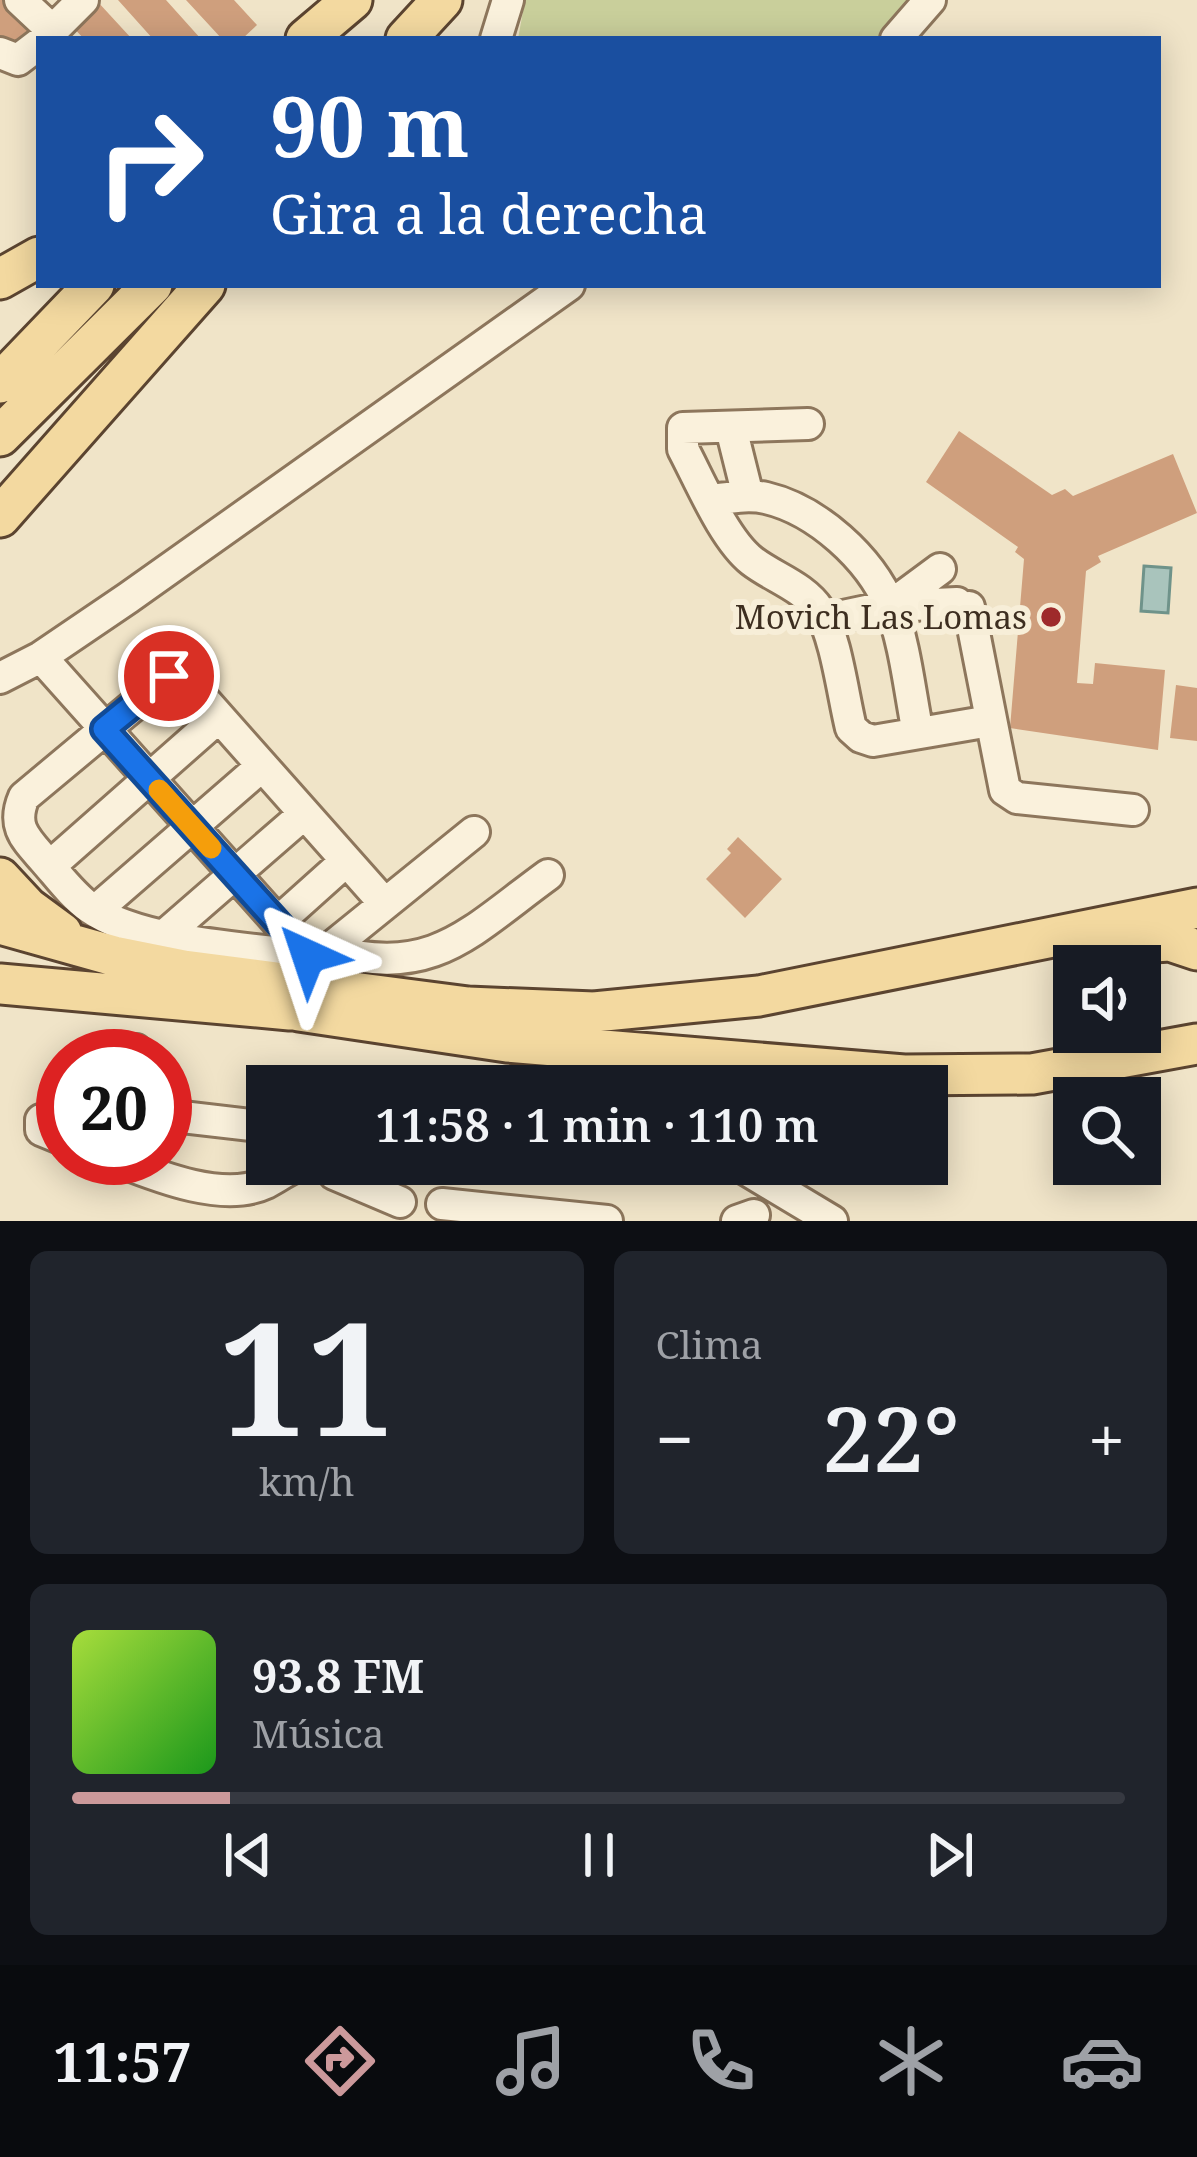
<!DOCTYPE html>
<html lang="es">
<meta charset="utf-8">
<style>
body{margin:0;font-family:"Noto Serif",serif;background:#20242c;color:#f1f3f6;height:100vh;display:flex;flex-direction:column;font-size:45px;white-space:nowrap}
*{box-sizing:border-box;margin:0}
p{font-size:39px;color:#9ea1a6}
.icon{flex:none;width:66px;height:66px;fill:none;stroke:currentColor;stroke-width:2;stroke-linecap:round;stroke-linejoin:round}
.map{position:relative;height:1221px;overflow:hidden}
.drawer{display:flex;flex-direction:column;gap:30px;padding:30px;background:#0d0f14;flex:1}
.drawer>*{flex:none}
.hud{position:absolute;left:36px;top:36px;width:1125px;height:252px;border-radius:0px;box-shadow:0 6px 30px #0003;background:#1a4fa0;color:#fff;overflow:hidden}
.fabs{position:absolute;left:1053px;top:945px;display:grid;gap:24px}
.fabs a{display:grid;place-items:center;width:108px;height:108px;border-radius:0px;background:#171b24;box-shadow:0 6px 30px #0003;font-size:60px}
.speed{position:absolute;left:36px;top:1029px;display:flex;gap:24px;font-size:60px;font-weight:700;text-align:center}
.speed>*{display:grid;place-content:center;width:156px;height:156px;border-radius:50%;background:#171b24;box-shadow:0 6px 30px #0003;line-height:1}
.speed .limit{border:18px solid #d22;background:#fff;color:#111}
.pin{position:absolute;display:grid;place-items:center;width:102px;height:102px;color:#fff;margin:-51px;border:6px solid #fff;border-radius:50%;box-shadow:0 3px 12px #0007}
.me{position:absolute;width:132px;margin:-66px;rotate:318deg;stroke-linejoin:round;filter:drop-shadow(0 0 9px #0008)}
.turn{display:flex;align-items:center;gap:42px;height:252px;padding:0 36px;font-size:54px}
.turn .icon{width:156px;height:156px;stroke-width:2.5}
.turn b{display:block;font-size:84px;line-height:102px}
.big{font-size:90px;font-weight:600;line-height:1.1}
.drawer .tile{flex:1;display:flex;flex-direction:column;justify-content:center;gap:18px;min-width:0;padding:0 42px;border-radius:18px;background:#20242c}
.drawer .dial{align-items:center;gap:0}
.dial b{font-size:156px;line-height:1}
.song{display:flex;align-items:center;gap:36px}
.cover{width:144px;height:144px;border-radius:18px;background:linear-gradient(135deg,hsl(80 70% 55%),hsl(120 70% 35%))}
.played{height:12px;border-radius:6px;background:linear-gradient(90deg,#cc999b 15%,#363941 15%)}
.keys{display:flex;justify-content:space-around;direction:ltr}
.heat{display:flex;justify-content:space-between;align-items:center;font-size:66px;direction:ltr}
.drawer .tiles{flex:1;display:grid;gap:30px;grid-template-columns:1fr 1fr}
.tile:last-child{grid-column:span 2}
.trip{position:absolute;left:246px;top:1065px;width:702px;height:120px;border-radius:0px;background:#171b24;box-shadow:0 6px 30px #0003;font-weight:600;line-height:120px;text-align:center}
.tabs{display:flex;height:192px;justify-content:space-around;align-items:center;background:#090b0e;color:#9ea1a6}
.tabs .icon{width:84px;height:84px}
.tabs .active{color:#cc999b}
.tabs b{font-size:54px;color:#f1f3f6}
.map>svg:first-child{display:block}
.green{fill:#c9cf9b}
.water{fill:#a9c4bc;stroke:#6f938a;stroke-width:3}
.building{fill:#cf9f7d}
.lines{fill:none;stroke-linecap:round;stroke-linejoin:round}
.minor-casing{stroke:#8d765c;stroke-width:36}
.major-casing{stroke:#5b4430;stroke-width:45}
.minor{stroke:#faf1dc;stroke-width:30}
.major{stroke:#f3d9a0;stroke-width:39}
.route-casing{stroke:#114b97;stroke-width:30}
.route{stroke:#1a73e8;stroke-width:21}
.slow{stroke:#f59e0b;stroke-width:21}
.poi-dot{fill:#9e2a2b;stroke:#f7eed8;stroke-width:4.5}
.labels{text-anchor:middle;stroke-width:12;stroke-linejoin:round;paint-order:stroke}
.poi-label{font-size:33px;fill:#3d2e20;stroke:#f7eed8;text-anchor:end}
</style>
<div class="map">
<svg width="1197" height="1221" viewBox="0 0 1197 1221">
<rect width="100%" height="100%" fill="#f0e4c8"/>
<path class="green" d="M525,0H918L876,39H518Z"/>
<path class="water" d="M1144,566L1171,568L1168,613L1141,611Z"/>
<path class="building" d="M0,0H9L38,27L15,52L0,38Z
M118,0H166L201,39H153Z
M186,0H234L257,25L242,39H222Z
M97,1L132,39H84L71,25Z
M959,431L1052,495L1065,489L1073,496L1173,454L1197,513L1098,556L1101,562L1086,571L1077,683L1093,684L1095,663L1165,670L1158,750L1010,728L1024,559L1015,552L1018,547L926,482Z
M1176,685L1197,688V741L1170,738Z
M738,837L782,879L745,918L706,879L731,853L727,849Z"/>
<g class="lines">
<g class="minor-casing">
<path id="minor" d="M20,0L53,31
M44,39L83,0
M496,39L508,0
M896,39L930,0
M0,53L18,60L39,44
M808,424L683,428V449C700,481 724,539 752,561C774,578 803,586 819,610C836,636 843,696 851,728L861,737L873,741L990,721
M731,428L748,496
M711,500C729,498 748,494 766,498C817,510 870,558 890,606C905,642 910,694 918,733
M890,606L940,569
M969,607L1005,790L1017,798L1133,810
M824,620L890,606L957,603
M41,657L308,956L328,950L474,832
M0,678L41,657L128,598L569,285
M50,866L219,717
M95,911L262,766
M278,922L346,861
M166,934L304,814
M328,950C434,978 467,934 548,875
M308,956C247,948 140,943 90,908C73,896 59,877 45,861C26,839 11,827 24,797L169,676L189,683L385,904
M605,1051L634,1086
M136,1056V1050
M165,1115L267,1127
M63,1118L41,1120V1130L63,1139
M111,1158C152,1174 222,1204 266,1183C277,1177 287,1170 299,1165
M327,1164L334,1174L400,1202
M737,1164L832,1221
M442,1204L607,1221
M737,1221L754,1215"/>
</g>
<g class="major-casing">
<path id="major" d="M306,39L352,0
M406,39L442,0
M0,279L39,257
M0,383L94,285
M0,436L152,285
M0,517L205,285
M0,878L28,908L62,933
M0,924L114,956L184,970L468,1007L594,1012L759,996L1197,908
M1120,944L1170,941L1197,950
M0,984L290,1010
M299,1011L507,1042L904,1075L1032,1074L1197,1044"/>
</g>
<use href="#minor" class="minor"/>
<use href="#major" class="major"/>
</g>
<g class="lines">
<g class="route-casing">
<path id="route" d="M169,676L104,729L308,956"/>
</g>
<use href="#route" class="route"/>
<path class="slow" d="M159,790L211,848"/>
</g>
<circle class="poi-dot" cx="1051" cy="617" r="12"/>
<g class="labels">
<g class="poi-label">
<text x="1027" y="629">Movich Las Lomas</text>
</g>
</g>
</svg>
<div class="fabs">
<a><svg class="icon" aria-label="sound" viewBox="0 0 24 24"><path d="M4 9h4l5-4v14l-5-4H4zM17 9q2 3 0 6"/></svg></a>
<a><svg class="icon" aria-label="search" viewBox="0 0 24 24"><circle cx="10" cy="10" r="6"/><path d="M15 15l6 6"/></svg></a>
</div>
<div class="speed"><div class="limit">20</div></div>
<div class="pin" style="left:169px;top:676px;background:#d93025"><svg class="icon" aria-label="arrive" viewBox="0 0 24 24"><path d="M6 21V4h12l-3 4 3 4H6"/></svg></div>
<svg class="me" style="left:308px;top:956px" viewBox="-20 -20 40 40"><path d="M0-17L14 15 0 8-14 15z" fill="#1a73e8" stroke="#fff" stroke-width="4"/></svg>
<div class="trip">11:58 · 1 min · 110 m</div>
<div class="hud">
<div class="turn"><svg class="icon" aria-label="right" viewBox="0 0 24 24"><path d="M7 20v-9h11M14 6l5 5-5 5"/></svg><div><b>90 m</b>Gira a la derecha</div></div>
</div>
</div>
<section class="drawer">
<div class="tiles">
<div class="tile dial"><b>11</b><p>km/h</p></div>
<div class="tile"><p>Clima</p>
<div class="heat"><a>−</a><b class="big">22°</b><a>+</a></div>
</div>
<div class="tile">
<div class="song"><i class="cover"></i><div><b>93.8 FM</b><p>Música</p></div></div>
<div class="played"></div>
<div class="keys"><svg class="icon" aria-label="previous" viewBox="0 0 24 24"><path d="M18 5L8 12l10 7zM5 5v14"/></svg><svg class="icon" aria-label="pause" viewBox="0 0 24 24"><path d="M8 5v14M16 5v14"/></svg><svg class="icon" aria-label="next" viewBox="0 0 24 24"><path d="M6 5l10 7-10 7zM19 5v14"/></svg></div>
</div>
</div>
</section>
<nav class="tabs">
<b>11:57</b>
<svg class="icon active" aria-label="directions" viewBox="0 0 24 24"><path d="M12 3l9 9-9 9-9-9zM9 14v-3h6M13 9l2 2-2 2"/></svg>
<svg class="icon" aria-label="music" viewBox="0 0 24 24"><path d="M9 18V5l10-2v13"/><circle cx="6" cy="18" r="3"/><circle cx="16" cy="16" r="3"/></svg>
<svg class="icon" aria-label="phone" viewBox="0 0 24 24"><path d="M5 4h4l2 5-3 2q2 4 5 5l2-3 5 2v4C11 20 4 13 5 4z"/></svg>
<svg class="icon" aria-label="climate" viewBox="0 0 24 24"><path d="M12 3v18M4 7l16 10M4 17L20 7"/></svg>
<svg class="icon" aria-label="car" viewBox="0 0 24 24"><path d="M5 17H2v-5l4-1 3-4h7l3 4 3 1v5h-3M9 17h6M6 11h13"/><circle cx="7" cy="17" r="2"/><circle cx="17" cy="17" r="2"/></svg>
</nav>
